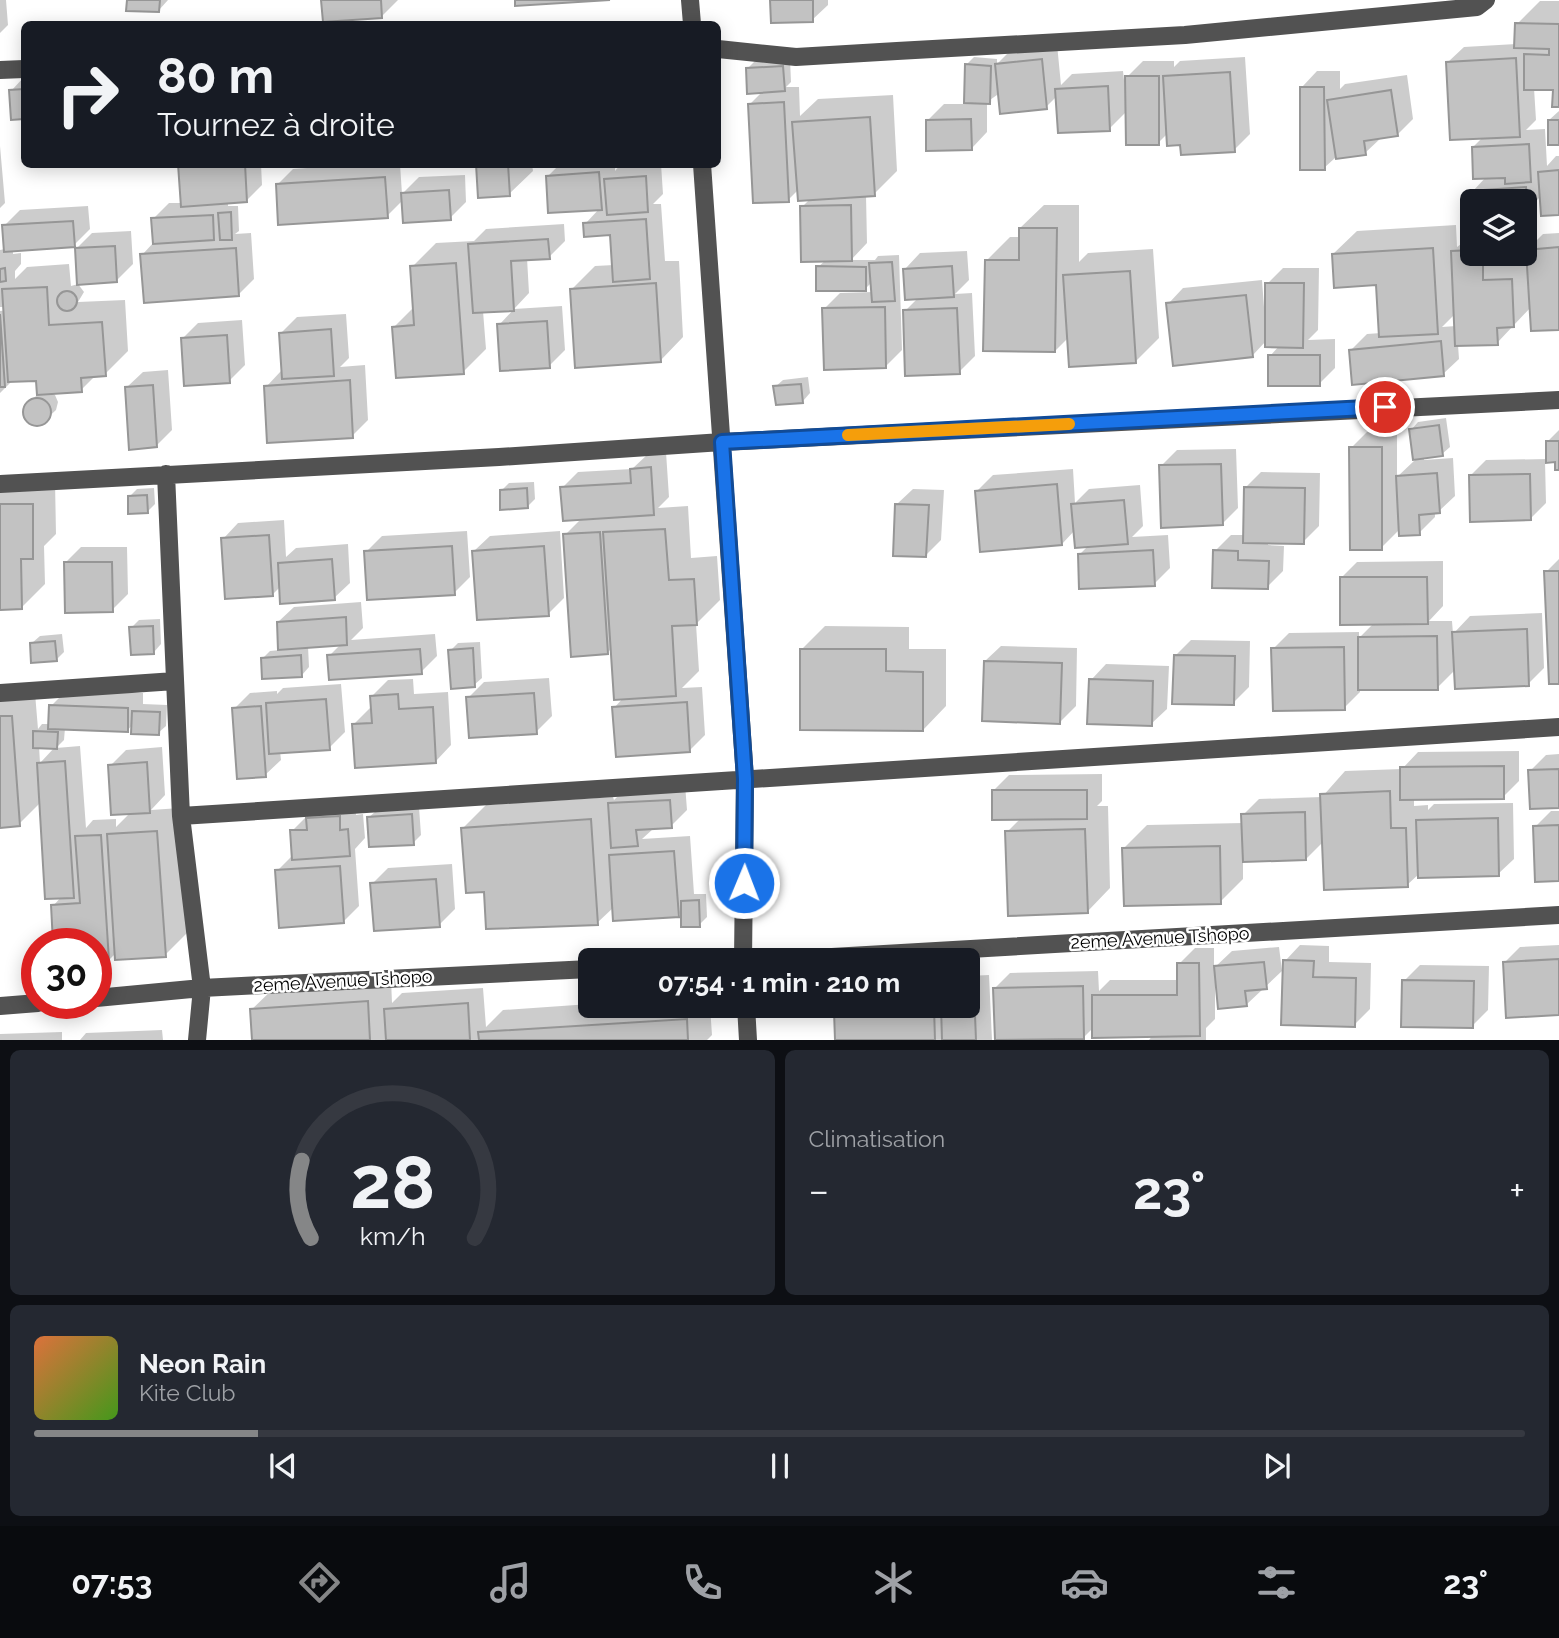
<!DOCTYPE html>
<html lang="fr">
<meta charset="utf-8">
<style>
body{margin:0;font-family:Raleway,sans-serif;background:#242831;color:#f1f3f6;height:100vh;display:flex;flex-direction:column;font-size:26px;white-space:nowrap}
*{box-sizing:border-box;margin:0}
p{font-size:23px;color:#9ea1a6}
.icon{flex:none;width:38px;height:38px;fill:none;stroke:currentColor;stroke-width:2;stroke-linecap:round;stroke-linejoin:round}
.map{position:relative;height:1040px;overflow:hidden}
.side{display:flex;flex-direction:column;gap:10px;padding:10px;background:#0d0f14;flex:1}
.side>*{flex:none}
.hud{position:absolute;left:21px;top:21px;width:700px;height:147px;border-radius:10px;box-shadow:0 4px 18px #0003;background:#171b24;color:#f1f3f6;overflow:hidden}
.tools{position:absolute;left:1460px;top:189px;display:grid;gap:14px}
.tools a{display:grid;place-items:center;width:77px;height:77px;border-radius:10px;background:#171b24;box-shadow:0 4px 18px #0003;font-size:35px}
.speed{position:absolute;left:21px;top:928px;display:flex;gap:14px;font-size:35px;font-weight:700;text-align:center}
.speed>*{display:grid;place-content:center;width:91px;height:91px;border-radius:50%;background:#171b24;box-shadow:0 4px 18px #0003;line-height:1}
.speed .limit{border:10px solid #d22;background:#fff;color:#111}
.pin{position:absolute;display:grid;place-items:center;width:60px;height:60px;color:#fff;margin:-30px;border:4px solid #fff;border-radius:50%;box-shadow:0 2px 7px #0007}
.me{position:absolute;width:77px;margin:-38px;rotate:1deg;stroke-linejoin:round;filter:drop-shadow(0 0 5px #0008)}
.turn{display:flex;align-items:center;gap:24px;height:147px;padding:0 21px;font-size:32px}
.turn .icon{width:91px;height:91px;stroke-width:2.5}
.turn b{display:block;font-size:49px;line-height:60px}
.big{font-size:52px;font-weight:700;line-height:1.1}
.side .widget{flex:1;display:flex;flex-direction:column;justify-content:center;gap:10px;min-width:0;padding:0 24px;border-radius:10px;background:#242831}
.side .dial{align-items:center;gap:0}
.dial svg{height:182px;overflow:visible;fill:none;stroke:#363941;stroke-width:7;stroke-linecap:round;text-anchor:middle}
.dial text{fill:#f1f3f6;stroke:none}
.song{display:flex;align-items:center;gap:21px}
.cover{width:84px;height:84px;border-radius:10px;background:linear-gradient(135deg,hsl(20 70% 55%),hsl(100 70% 35%))}
.played{height:7px;border-radius:4px;background:linear-gradient(90deg,#858687 15%,#363941 15%)}
.keys{display:flex;justify-content:space-around;direction:ltr}
.heat{display:flex;justify-content:space-between;align-items:center;font-size:38px;direction:ltr}
.side .tiles{flex:1;display:grid;gap:10px;grid-template-columns:1fr 1fr}
.widget:last-child{grid-column:span 2}
.trip{position:absolute;left:578px;top:948px;width:402px;height:70px;border-radius:10px;background:#171b24;box-shadow:0 4px 18px #0003;font-weight:700;line-height:70px;text-align:center}
.dock{display:flex;height:112px;justify-content:space-around;align-items:center;background:#090b0e;color:#9ea1a6}
.dock .icon{width:49px;height:49px}
.dock .on{color:#858687}
.dock b{font-size:32px;color:#f1f3f6}
.map>svg:first-child{display:block}
.shadow{fill:#0003;fill-rule:evenodd}
.building{fill:#c2c2c2;stroke:#969696;stroke-width:2}
.lines{fill:none;stroke-linecap:round;stroke-linejoin:round}
.minor{stroke:#525252;stroke-width:18}
.route-casing{stroke:#114b97;stroke-width:18}
.route{stroke:#1a73e8;stroke-width:12}
.slow{stroke:#f59e0b;stroke-width:12}
.labels{text-anchor:middle;stroke-width:5;stroke-linejoin:round;paint-order:stroke}
.street-label{font-size:18px;fill:#000;stroke:#fff}
</style>
<div class="map">
<svg width="1559" height="1040" viewBox="0 0 1559 1040">
<rect width="100%" height="100%" fill="#fff"/>
<path class="shadow" d="M0,0H6L8,25L0,33Z
M128,0H168L159,10Z
M323,0H398L382,16Z
M772,0H828V5L812,20Z
M1540,1H1559V105L1554,89L1534,88L1536,120L1526,130L1545,129L1547,166L1556,156H1559V213L1541,196L1527,210L1524,201H1473L1472,192L1487,176L1473,147L1483,137L1448,62L1464,47L1516,44L1517,24Z
M1057,44L1061,85L1072,74L1123,71L1124,80L1143,61H1174V67L1180,61L1245,57L1250,134L1234,150L1182,143L1168,133L1158,143L1127,111L1109,129L1057,96L1046,107L999,86H997V95L987,102V132L972,148L928,120L944,104H965L966,65L974,57L997,59V64L1013,48Z
M790,59L791,82L786,87H799L800,116L818,99L893,95L897,171L874,194L866,195L867,243L851,260H875L878,256L899,255L902,350L886,366L824,309L840,293L873,292L872,282L865,289L818,267L826,260L802,207L811,198L799,189L788,200L750,104L763,91L747,69L755,61Z
M1317,71H1340V89L1345,84L1407,75L1413,119L1397,135L1382,137L1365,153L1335,158L1324,168L1302,87Z
M24,77V117L13,118L11,91Z
M1559,111V143L1549,120Z
M0,146L5,203L0,208Z
M180,164H261L262,185L246,201L228,202V206H238L239,231L235,234L251,233L254,279L238,295L142,255L154,242L153,219L169,203H182Z
M363,164H400L402,194L419,177L465,175L466,202L450,218L403,200L387,216L277,185L293,169Z
M478,164H532L533,171L509,194Z
M560,164H615V171L621,164H661L663,194L653,204H661L665,261H679L683,337L660,361L572,289L595,266L614,265L611,233L585,224L600,208L547,177Z
M1044,205H1079V262L1088,253L1153,249L1159,338L1136,361L1069,337L1055,351L986,261L1010,237H1020V228Z
M88,206L90,229L74,245L13,250V254L21,253V264L15,271V279L27,267L69,264L71,286L78,284L84,292L78,302L125,300L128,351L105,374L96,375L81,390L49,392L55,395L58,402L56,410L41,424H34L27,421L24,414L26,406L38,394L37,379L13,380L0,393V311L8,310V307H0V250L5,249L4,226L20,210Z
M564,224L565,241L549,257L527,258L529,293L514,309L562,306L565,350L549,366L499,325L514,309L483,311L486,349L463,372L394,327L415,306L412,267L436,243L474,241L486,229Z
M1456,225L1457,247L1472,236V254H1498L1499,265L1528,264L1527,250L1543,234L1559,233V328L1531,307L1497,343L1458,345L1459,359L1443,374L1351,350L1367,334L1381,333L1378,284L1333,254L1357,231ZM1455,314L1456,326L1442,327Z
M131,231L133,264L117,280L76,249L92,233Z
M967,251L969,280L955,294L972,293L975,356L959,372L905,311L918,298L905,269L920,253Z
M1283,268H1319L1318,330L1308,340L1335,339V368L1319,384L1270,356L1280,345L1266,341L1252,356L1168,304L1183,288L1262,280L1264,307H1267V284Z
M346,314L349,358L340,367L365,365L368,420L352,436L266,387L281,371V333L297,317Z
M242,320L245,365L229,381L182,339L198,323Z
M168,370L172,430L156,446L127,387L143,372Z
M808,377L810,393L803,401L775,387L783,380Z
M1446,418L1450,447L1442,454L1424,457V460L1453,458L1455,496L1439,511L1435,512V517L1419,533L1400,529L1381,548L1351,448L1367,432H1397V477L1415,460L1411,430L1418,422Z
M1559,430V469L1557,460L1545,461L1546,503L1531,518L1470,476L1486,460L1548,459V441Z
M1236,449L1238,508L1222,524L1161,466L1177,450Z
M666,452L669,497L658,508L688,506L691,558L717,556L720,600L696,624L699,671L682,688L702,687L705,735L689,751L614,708L624,697L613,647L607,653L565,535L582,518L562,488L578,472L632,469L648,454Z
M1073,469L1075,503L1089,489L1140,485L1143,526L1132,537L1168,535L1170,568L1154,584L1079,555L1089,545L1075,530L1062,544L977,491L993,475Z
M1261,472L1320,473L1319,526L1303,542H1268V545L1284,546L1283,571L1267,587L1215,551L1231,535H1244L1245,488Z
M55,481L56,534L44,546L45,584L21,608H0V482Z
M534,482L535,499L527,507L501,491L509,483Z
M154,488L155,504L147,512L130,496L137,489Z
M913,489L944,490L941,540L925,556L897,504Z
M284,520L286,557L296,548L348,544L350,583L334,598L281,586L272,595L223,539L238,523Z
M467,531L470,577L454,593L366,552L382,536Z
M560,531L564,598L548,614L474,551L490,536Z
M81,547H127L128,594L112,610L65,563Z
M1559,559V682L1546,572Z
M1443,561V606L1429,621H1452L1453,634L1470,616L1542,613L1544,668L1528,684L1456,669L1437,688H1360V692L1344,708L1273,649L1289,633L1359,632V638L1374,623L1341,578L1357,562Z
M361,602L363,628L351,640L435,634L437,656L421,672L329,656L341,644L308,646L309,667L302,675L262,659L270,651L280,650L278,622L294,607Z
M160,619L161,644L154,652L131,628L139,620Z
M825,626L909,627V649H946V706L923,730L801,650Z
M62,634L64,652L56,660L32,643L40,636Z
M1191,640L1250,641L1249,687L1233,703L1175,656Z
M480,642L482,678L474,685L450,651L458,643Z
M1001,646L1077,648L1076,706L1060,722L985,661Z
M1106,664L1169,666L1167,709L1151,724L1091,680Z
M549,678L552,716L536,732L468,698L484,682Z
M413,679L414,694L448,692L451,745L436,761L354,724L370,708H373L372,696L388,680Z
M341,684L345,732L329,748L280,751L281,760L265,775L234,709L250,693L277,691V694L283,688Z
M67,690L143,693V704L167,705L166,726L158,733L133,724L127,731L65,728L64,740L56,748L80,746L86,828L93,820L116,819V827L131,812L110,766L126,750L162,747L165,795L151,810L180,808L188,932L165,955L117,952L109,960L96,943H55L53,906L62,896L41,802L19,824L0,826V695L35,693L38,729L42,724H50L51,706ZM39,746L55,747L40,763Z
M1519,751V781L1503,797L1414,798V806L1428,805V810L1434,804L1513,803L1514,859L1498,874L1420,873L1407,885L1324,841L1306,859L1243,861V879L1220,902L1124,848L1147,825L1243,823V815L1259,799L1322,797L1345,771L1402,769L1418,752Z
M1559,754V806L1530,771L1546,755Z
M1102,774V801L1097,806H1108L1110,888L1087,912L1007,832L1021,818L993,791L1009,775Z
M685,784L687,810L671,826L653,829L642,839L690,836L694,894H706L707,917L699,925L683,911L678,915L614,907L597,923L485,890L463,828L486,805L613,797L614,800L626,788Z
M355,801L356,815L363,814L365,838L355,849L359,906L343,922L277,871L294,854L292,831L308,815Z
M419,807L421,835L413,843L368,818L376,811Z
M1551,811H1559V880L1535,827Z
M452,864L455,909L439,925L372,884L388,868Z
M1300,945L1329,946V962L1371,963L1370,1009L1354,1025L1285,961Z
M1559,945V1013L1504,963L1520,947Z
M1279,947L1282,971L1246,1005L1217,982H1215V1019L1206,1028V1040H1149L1153,1035L1094,1027L1084,1037H1074V1040H996L994,989L1010,973L1098,971L1099,991L1110,980H1179V964L1195,948H1214V968L1232,951Z
M1420,965L1489,966L1488,1010L1472,1026L1404,981Z
M989,975L992,1040H837L836,1012L842,1006H968V976Z
M391,979L392,1003L402,993L483,988L486,1027L503,1010L590,1004V1006H710L712,1035L707,1040H254L251,1010L275,987Z
M162,1030L163,1040H80L86,1033Z
M62,1032V1040H0V1034Z"/>
<path class="building" d="M127,0H160L159,12L126,11Z
M321,0H381L382,18L323,22Z
M515,0H610L515,6Z
M770,0H813V22L771,23Z
M1515,23L1559,24V107H1552L1553,90H1524V54L1549,55V49L1514,48Z
M1516,58L1520,137L1450,140L1446,62Z
M1042,59L1047,109L1000,114L995,64Z
M965,64L991,66L990,104L964,103Z
M783,66L785,91L747,94L746,68Z
M1230,72L1235,152L1181,155L1180,145L1167,146L1163,76Z
M1125,76H1159V145H1126Z
M1108,86L1110,131L1058,133L1055,89Z
M1300,87H1324L1325,170H1300Z
M24,89V119L11,120L9,90Z
M1391,90L1398,136L1364,141L1366,155L1336,159L1327,100Z
M784,102L789,202L753,203L748,104Z
M870,117L875,196L798,201L792,122Z
M971,119L972,150L926,151V120Z
M1548,120H1559V145H1548Z
M1529,144L1531,182L1505,184V178L1473,179L1472,147Z
M178,164H245L247,202L181,207Z
M476,164H508L510,196L478,198Z
M1559,170V215L1541,216L1538,172Z
M599,172L602,210L548,213L546,176Z
M646,176L648,212L607,215L604,179Z
M385,177L388,218L278,225L276,184Z
M1526,187L1528,212H1524V201H1472V213L1470,191Z
M449,190L451,220L403,223L401,193Z
M851,205L852,261L801,262L800,206Z
M231,212L232,240H220L218,213Z
M213,215L214,240L153,244L151,218Z
M646,219L650,279L613,282L610,235L584,237L583,223Z
M73,221L75,247L4,252L2,225Z
M1019,228H1057L1055,352L983,351L985,260H1019Z
M548,239L550,259L511,261L514,311L473,313L468,244Z
M115,246L117,282L77,285L75,248Z
M1559,247V330L1531,331L1526,250Z
M236,248L239,296L144,303L140,254Z
M1433,248L1438,334L1379,337L1376,285L1334,288L1332,254Z
M1472,250V254H1483V280L1512,279L1514,327L1497,328L1498,345L1455,346L1451,251Z
M892,262L895,301L872,302L869,263Z
M456,263L464,374L396,378L392,327L414,325L410,266Z
M816,266L866,267V291H816Z
M952,266L954,297L905,300L903,269Z
M5,268L6,281L0,282V269Z
M1130,271L1136,363L1069,367L1063,275Z
M656,283L661,362L575,368L570,289Z
M1265,283H1304L1303,348L1265,347Z
M47,287L49,325L102,322L106,376L81,378L82,392L37,395L36,381L8,382L2,289Z
M57 301a10 10 0 1 1 20 0a10 10 0 1 1-20 0Z
M1246,295L1253,357L1173,366L1166,303Z
M885,307L886,368L824,370L822,308Z
M957,308L960,374L905,376L903,310Z
M0,314L5,387H0Z
M547,321L550,368L500,371L497,324Z
M331,329L334,376L282,379L279,333Z
M227,335L230,383L184,386L181,338Z
M1441,341L1444,376L1352,385L1349,350Z
M1268,355H1320V386H1268Z
M350,380L353,438L267,443L264,386Z
M801,384L803,403L776,405L773,386Z
M153,385L157,447L129,450L125,387Z
M23 412a14 14 0 1 1 28 0a14 14 0 1 1-28 0Z
M1439,425L1443,456L1413,460L1409,429Z
M1546,441H1559V470H1555V462L1546,463Z
M1349,447H1382V550H1350Z
M1221,464L1223,525L1161,528L1159,465Z
M651,467L654,515L563,521L560,487L631,483L630,469Z
M1437,473L1440,513L1419,515L1420,535L1399,536L1396,476Z
M1530,474L1531,520L1470,522L1469,475Z
M1057,484L1062,545L980,552L975,491Z
M1244,487L1305,488L1304,544L1243,543Z
M527,488L528,508L500,510V490Z
M147,495L148,513L128,514V496Z
M1124,500L1128,544L1075,548L1071,504Z
M0,504H33V559H21L22,609L0,610Z
M895,504L929,505L926,557L893,556Z
M665,529L669,580L694,579L697,625L672,626L676,696L614,700L603,532Z
M600,532L608,654L571,657L563,534Z
M269,535L273,596L225,599L221,538Z
M452,546L455,595L367,600L364,551Z
M544,546L549,616L477,620L472,551Z
M1153,550L1155,586L1079,589L1078,554Z
M1213,550L1238,551V560L1269,561L1268,589L1212,588Z
M332,559L335,600L280,604L278,563Z
M64,562H112L113,612L65,613Z
M1544,571H1559V684H1549Z
M1340,577H1427L1428,624L1340,625Z
M346,617L347,645L278,650L277,622Z
M153,626L154,654L131,655L129,627Z
M1527,629L1529,686L1455,689L1452,632Z
M1437,636L1438,690H1358V637Z
M55,641L57,661L31,663L30,643Z
M1344,647L1345,710L1273,711L1271,648Z
M473,648L475,687L451,689L448,650Z
M420,649L422,674L329,680L327,655Z
M800,649H886V671L923,672V731L800,730Z
M301,655L302,677L262,679L261,658Z
M1174,655L1235,656L1234,705L1172,704Z
M984,661L1062,663L1060,724L982,721Z
M1089,679L1153,681L1152,726L1087,724Z
M534,693L537,734L469,738L466,697Z
M398,694L399,709L433,707L436,763L355,768L352,724L372,723L370,696Z
M326,699L330,750L269,754L266,703Z
M687,702L690,752L616,757L612,707Z
M49,705L128,708V732L48,729Z
M261,706L266,777L237,779L232,708Z
M132,711L160,712L159,735L131,734Z
M0,716H12L20,826L0,828Z
M33,731L58,732L57,749L33,748Z
M65,761L74,898L45,899L37,763Z
M147,762L150,813L111,815L108,765Z
M1504,766V799L1400,800V767Z
M1559,769V808L1530,809L1528,770Z
M992,790H1087V819L992,820Z
M1390,791L1391,828H1406L1408,887L1324,890L1320,794Z
M670,800L672,828L636,830L638,846L611,848L608,803Z
M1305,812L1306,860L1243,862L1241,814Z
M412,814L414,845L369,847L367,817Z
M340,816V830L348,829L350,856L292,860L290,830H307L306,818Z
M1498,818L1499,876L1418,878L1416,820Z
M591,819L598,925L486,929L484,892L466,893L461,828Z
M1559,825V881L1535,882L1533,826Z
M1085,829L1088,913L1008,916L1005,831Z
M157,831L166,957L115,960L107,834Z
M101,835L109,961L96,962V943H53L51,905L80,903L75,836Z
M1220,846L1221,904L1124,906L1122,848Z
M674,851L679,917L613,921L609,855Z
M340,866L344,923L279,928L275,870Z
M436,879L440,927L374,931L370,883Z
M699,900L700,927H681V901Z
M1559,959V1015L1506,1018L1503,962Z
M1283,960L1314,961L1313,977L1356,978L1355,1027L1281,1025Z
M1264,962L1267,989L1245,991L1247,1006L1218,1009L1214,966Z
M1177,963H1199L1200,1036L1092,1038V995H1177Z
M1402,980L1474,981L1473,1028L1401,1027Z
M1083,986L1084,1039L995,1040L993,988Z
M974,990L976,1040H942L941,1006H968V991Z
M368,1001L370,1040H252L250,1009Z
M468,1003L470,1040H386L384,1009Z
M934,1007L935,1040H835L834,1011Z
M687,1019L688,1040H479L478,1032Z"/>
<g class="lines">
<path class="minor" d="M690,0L692,24
M718,49L796,57L897,51L1185,35L1477,7L1486,0
M0,70L24,69
M702,164L745,778L743,961
M166,474L181,816L202,988L197,1040
M0,484L499,457L722,442L1559,400
M0,693L175,681
M181,816L1559,727
M762,961L1559,915
M96,998L202,988L590,969
M0,1006L38,1003
M746,1006L748,1040"/>
</g>
<g class="lines">
<g class="route-casing">
<path id="route" d="M744,883L745,779L722,442L1385,407"/>
</g>
<use href="#route" class="route"/>
<path class="slow" d="M848,435L1069,424"/>
</g>
<g class="labels">
<g class="street-label">
<text transform="translate(1160 938) rotate(-3)" y="6">2eme Avenue Tshopo</text>
<text transform="translate(343 981) rotate(-3)" y="6">2eme Avenue Tshopo</text>
</g>
</g>
</svg>
<div class="tools">
<a><svg class="icon" aria-label="layers" viewBox="0 0 24 24"><path d="M12 4l9 5-9 5-9-5zM3 14l9 5 9-5"/></svg></a>
</div>
<div class="speed"><div class="limit">30</div></div>
<div class="pin" style="left:1385px;top:407px;background:#d93025"><svg class="icon" aria-label="arrive" viewBox="0 0 24 24"><path d="M6 21V4h12l-3 4 3 4H6"/></svg></div>
<svg class="me" style="left:744px;top:883px" viewBox="-20 -20 40 40"><circle r="17" fill="#1a73e8" stroke="#fff" stroke-width="3"/><path d="M0-11L8 9 0 5-8 9z" fill="#fff"/></svg>
<div class="trip">07:54 · 1 min · 210 m</div>
<div class="hud">
<div class="turn"><svg class="icon" aria-label="right" viewBox="0 0 24 24"><path d="M7 20v-9h11M14 6l5 5-5 5"/></svg><div><b>80 m</b>Tournez à droite</div></div>
</div>
</div>
<section class="side">
<div class="tiles">
<div class="widget dial"><svg viewBox="0 0 100 80">
<path d="M14 69A42 42 0 1 1 86 69"/>
<path d="M14 69A42 42 0 0 1 10 35" stroke="#858687"/>
<text x="50" y="56" font-size="32" font-weight="700">28</text>
<text x="50" y="72" font-size="11">km/h</text>
</svg></div>
<div class="widget"><p>Climatisation</p>
<div class="heat"><a>−</a><b class="big">23°</b><a>+</a></div>
</div>
<div class="widget">
<div class="song"><i class="cover"></i><div><b>Neon Rain</b><p>Kite Club</p></div></div>
<div class="played"></div>
<div class="keys"><svg class="icon" aria-label="previous" viewBox="0 0 24 24"><path d="M18 5L8 12l10 7zM5 5v14"/></svg><svg class="icon" aria-label="pause" viewBox="0 0 24 24"><path d="M8 5v14M16 5v14"/></svg><svg class="icon" aria-label="next" viewBox="0 0 24 24"><path d="M6 5l10 7-10 7zM19 5v14"/></svg></div>
</div>
</div>
</section>
<nav class="dock">
<b>07:53</b>
<svg class="icon on" aria-label="directions" viewBox="0 0 24 24"><path d="M12 3l9 9-9 9-9-9zM9 14v-3h6M13 9l2 2-2 2"/></svg>
<svg class="icon" aria-label="music" viewBox="0 0 24 24"><path d="M9 18V5l10-2v13"/><circle cx="6" cy="18" r="3"/><circle cx="16" cy="16" r="3"/></svg>
<svg class="icon" aria-label="phone" viewBox="0 0 24 24"><path d="M5 4h4l2 5-3 2q2 4 5 5l2-3 5 2v4C11 20 4 13 5 4z"/></svg>
<svg class="icon" aria-label="climate" viewBox="0 0 24 24"><path d="M12 3v18M4 7l16 10M4 17L20 7"/></svg>
<svg class="icon" aria-label="car" viewBox="0 0 24 24"><path d="M5 17H2v-5l4-1 3-4h7l3 4 3 1v5h-3M9 17h6M6 11h13"/><circle cx="7" cy="17" r="2"/><circle cx="17" cy="17" r="2"/></svg>
<svg class="icon" aria-label="filters" viewBox="0 0 24 24"><path d="M4 7h16M4 17h16"/><circle cx="9" cy="7" r="2"/><circle cx="15" cy="17" r="2"/></svg>
<b>23°</b>
</nav>
